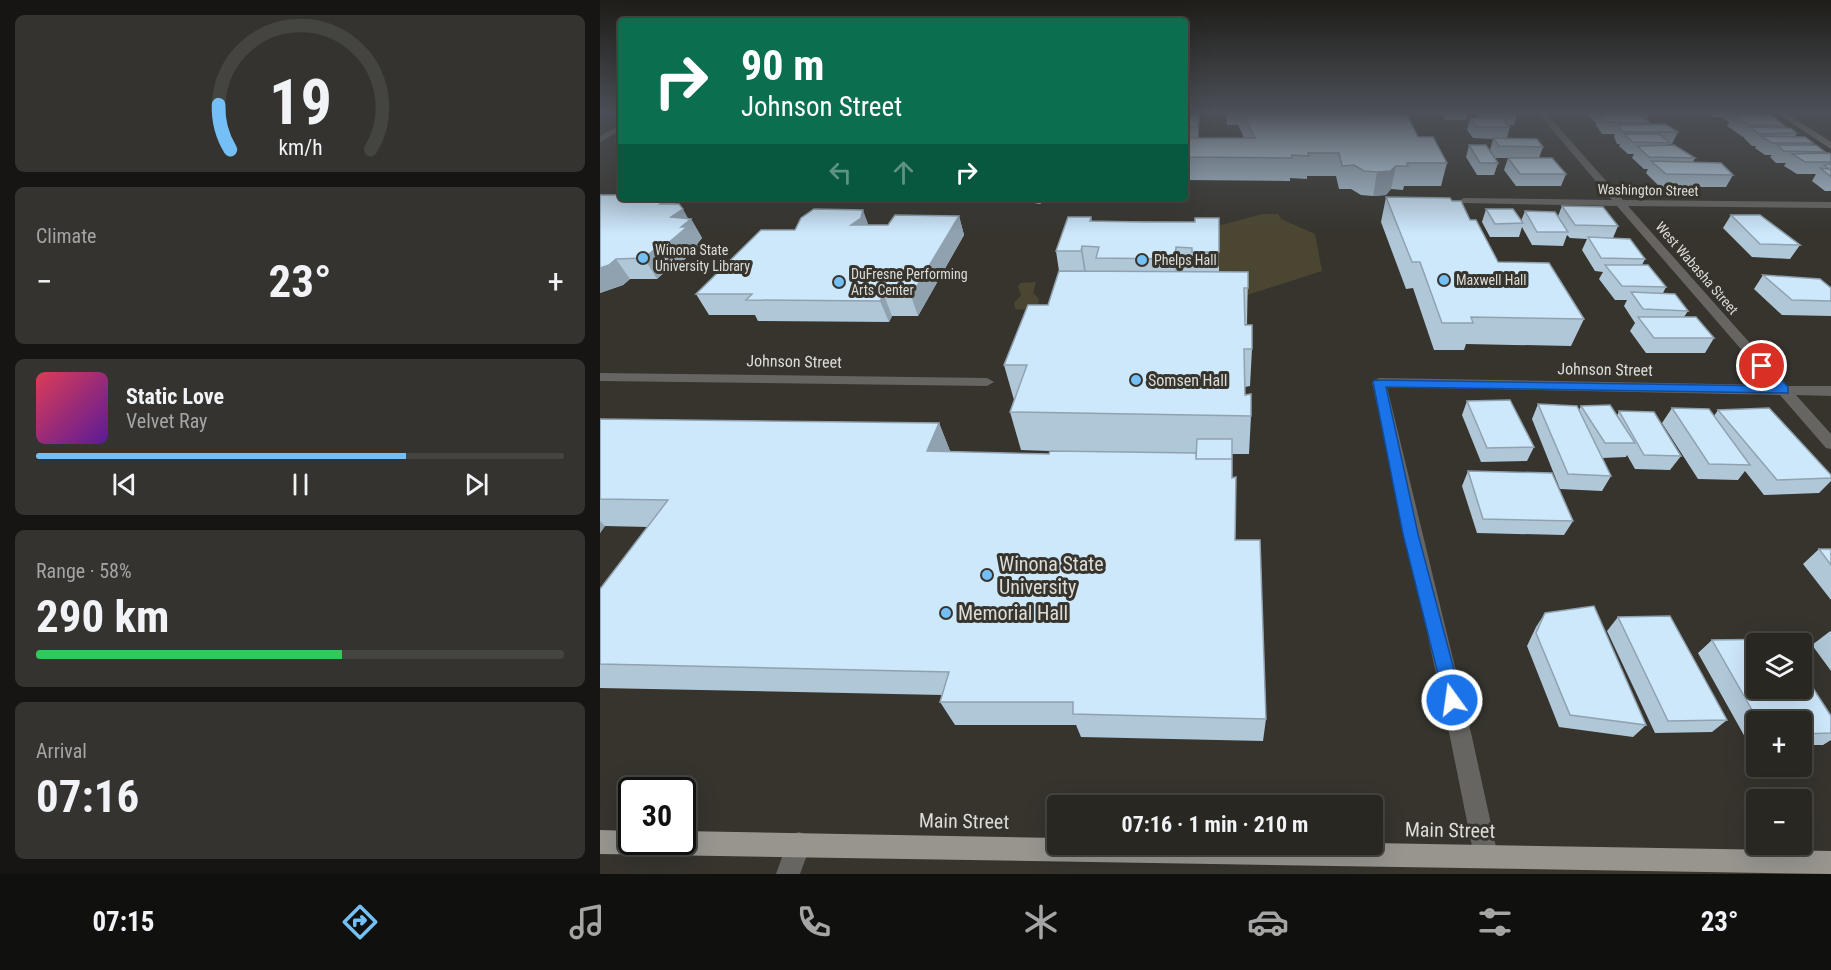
<!DOCTYPE html>
<meta charset="utf-8">
<style>
body{margin:0;font-family:"Roboto Condensed",sans-serif;background:#34332f;color:#f1f3f6;height:100vh;display:flex;flex-direction:column;font-size:22px;white-space:nowrap}
*{box-sizing:border-box;margin:0}
p{font-size:20px;color:#a5a5a5}
.icon{flex:none;width:33px;height:33px;fill:none;stroke:currentColor;stroke-width:2;stroke-linecap:round;stroke-linejoin:round}
.map{position:relative;flex:1;overflow:hidden}
.panel{display:flex;flex-direction:column;gap:15px;padding:15px;background:#161513;width:600px}
.panel>*{flex:none}
.banner{position:absolute;left:18px;top:18px;width:570px;height:183px;border-radius:6px;box-shadow:0 6px 24px #0002,0 0 0 2px #444440;background:#0b6e4f;color:#fff;overflow:hidden}
.fabs{position:absolute;left:1146px;top:633px;display:grid;gap:12px}
.fabs a{display:grid;place-items:center;width:66px;height:66px;border-radius:6px;background:#282722;box-shadow:0 6px 24px #0002,0 0 0 2px #444440;font-size:30px}
.speed{position:absolute;left:18px;top:777px;display:flex;gap:12px;font-size:30px;font-weight:700;text-align:center}
.speed>*{display:grid;place-content:center;width:78px;height:78px;border-radius:50%;background:#282722;box-shadow:0 6px 24px #0002,0 0 0 2px #444440;line-height:1}
.speed .limit{border:3px solid #111;border-radius:9px;background:#fff;color:#111}
.pin{position:absolute;display:grid;place-items:center;width:51px;height:51px;color:#fff;margin:-26px;border:3px solid #fff;border-radius:50%;box-shadow:0 2px 6px #0007}
.me{position:absolute;width:66px;margin:-33px;rotate:346deg;stroke-linejoin:round;filter:drop-shadow(0 0 4px #0008)}
.turn{display:flex;align-items:center;gap:21px;height:126px;padding:0 24px;font-size:27px}
.turn .icon{width:78px;height:78px;stroke-width:2.5}
.turn b{display:block;font-size:42px;line-height:51px}
.lanes{display:flex;align-items:center;height:57px;padding:0 24px;background:#0003;justify-content:center;gap:30px;direction:ltr}
.lanes .off{opacity:.35}
.big{font-size:45px;font-weight:700;line-height:1.1}
.panel .card{flex:1;display:flex;flex-direction:column;justify-content:center;gap:9px;min-width:0;padding:0 21px;border-radius:9px;background:#34332f}
.panel .dial{align-items:center;gap:0}
.dial svg{height:156px;overflow:visible;fill:none;stroke:#444440;stroke-width:7;stroke-linecap:round;text-anchor:middle}
.dial text{fill:#f1f3f6;stroke:none}
.song{display:flex;align-items:center;gap:18px}
.cover{width:72px;height:72px;border-radius:9px;background:linear-gradient(135deg,hsl(350 70% 55%),hsl(270 70% 35%))}
.played{height:6px;border-radius:3px;background:linear-gradient(90deg,#74c0f6 70%,#444440 70%)}
.keys{display:flex;justify-content:space-around;direction:ltr}
.heat{display:flex;justify-content:space-between;align-items:center;font-size:33px;direction:ltr}
.charge{height:9px;border-radius:4px;background:linear-gradient(90deg,#34c759 58%,#444440 0)}
.trip{position:absolute;left:447px;top:795px;width:336px;height:60px;border-radius:6px;background:#282722;box-shadow:0 6px 24px #0002,0 0 0 2px #444440;font-weight:700;line-height:60px;text-align:center}
.tabs{display:flex;height:96px;justify-content:space-around;align-items:center;background:#10100e;color:#a5a5a5}
.tabs .icon{width:42px;height:42px}
.tabs .current{color:#74c0f6}
.tabs b{font-size:27px;color:#f1f3f6}
main{display:flex;flex:1;min-height:0}
.map>svg:first-child{display:block}
.green{fill:#4b4631}
.lines{fill:none;stroke-linecap:round;stroke-linejoin:round}
.minor{fill:#666562;fill-rule:evenodd}
.secondary{fill:#82807b;fill-rule:evenodd}
.primary{fill:#97958e;fill-rule:evenodd}
.wall{fill:#b0c7d8}
.shaded-wall{fill:#90a2b0}
.building{fill:#cde7fb;stroke:#90a2b0;stroke-width:1.5}
.route{fill:#1a73e8;stroke:#114b97;stroke-width:1.5}
.poi-dot{fill:#74c0f6;stroke:#36342d;stroke-width:2}
.labels{text-anchor:middle;stroke-width:6;stroke-linejoin:round;paint-order:stroke}
.far-street-label{font-size:14px;fill:#dddcd7;stroke:#36342d}
.far-poi-label{font-size:14px;fill:#dddcd7;stroke:#36342d;text-anchor:start}
.street-label{font-size:16px;fill:#dddcd7;stroke:#36342d}
.poi-label{font-size:16px;fill:#dddcd7;stroke:#36342d;text-anchor:start}
.near-poi-label{font-size:20px;fill:#dddcd7;stroke:#36342d;text-anchor:start}
.near-street-label{font-size:20px;fill:#dddcd7;stroke:#36342d}
</style>
<main>
<section class="panel">
<div class="card dial"><svg viewBox="0 0 100 80">
<path d="M14 69A42 42 0 1 1 86 69"/>
<path d="M14 69A42 42 0 0 1 8 46" stroke="#74c0f6"/>
<text x="50" y="56" font-size="32" font-weight="700">19</text>
<text x="50" y="72" font-size="11">km/h</text>
</svg></div>
<div class="card"><p>Climate</p>
<div class="heat"><a>−</a><b class="big">23°</b><a>+</a></div>
</div>
<div class="card">
<div class="song"><i class="cover"></i><div><b>Static Love</b><p>Velvet Ray</p></div></div>
<div class="played"></div>
<div class="keys"><svg class="icon" aria-label="previous" viewBox="0 0 24 24"><path d="M18 5L8 12l10 7zM5 5v14"/></svg><svg class="icon" aria-label="pause" viewBox="0 0 24 24"><path d="M8 5v14M16 5v14"/></svg><svg class="icon" aria-label="next" viewBox="0 0 24 24"><path d="M6 5l10 7-10 7zM19 5v14"/></svg></div>
</div>
<div class="card"><p>Range · 58%</p><b class="big">290 km</b><div class="charge"></div></div>
<div class="card"><p>Arrival</p><b class="big">07:16</b></div>
</section>
<div class="map">
<svg width="1231" height="874" viewBox="0 0 1231 874">
<rect width="100%" height="100%" fill="#36342d"/>
<path class="green" d="M663,214H678L681,219L715,234L722,271L644,296L575,237Z
M436,282L433,293L439,299L438,306L430,310L415,309L414,303L421,295L418,287L420,283Z"/>
<g class="lines">
<path class="minor" d="M937,112H945L1023,200L1231,202V208L1028,206L1188,386H1231V396L1196,395L1231,434V449L1226,448L1180,395L787,387L872,737L898,856L895,865L886,868L877,865L874,856L850,737L772,382L779,378L1172,385L1017,206L861,203L859,201L864,198L1012,200Z
M21,125V130L0,142V136Z
M0,373L387,378L394,382L387,386L0,381Z
M199,832L208,835L211,844L200,874H176L190,835Z"/>
<path class="secondary" d="M1175,112H1184L1231,142V149Z"/>
<path class="primary" d="M0,830L32,831V842H82V831L458,838V844L772,843L1231,851V874L0,854Z"/>
</g>
<path class="wall" d="M585,112H600L598,138H644L638,125H627L626,112H801L800,115L818,137L847,163L841,186H804L803,190L791,189L786,195L773,196L761,195L751,189H739L736,176H707V179L690,178V181L585,180Z
M842,112H866L867,114L866,120H845L842,114Z
M875,112H916L917,114L914,125H908L910,127L907,138L943,147L939,158L966,174L961,186H916L904,170L908,158H895L890,150L893,139L873,138L867,130L870,118H879Z
M986,112H1050L1046,120L1050,123L1049,125L1078,132L1072,144H1069L1068,145L1095,158L1093,162L1133,175L1126,187H1060L1046,173L1048,169H1044L1032,158L1034,154H1028L1019,146L1020,144H1017L1014,137L1015,134H1002L996,125V123L986,113Z
M1108,112H1162L1163,113L1162,115L1185,126L1184,128L1197,133L1195,137L1213,143L1212,145L1225,152L1224,153L1231,154V191H1225L1212,181L1216,174H1197L1184,166L1186,163H1176L1170,157L1172,155H1165L1155,148L1156,146H1152L1144,138V137H1143L1127,126L1129,122L1122,117H1113L1107,113Z
M869,145L898,163L894,175H877L866,157Z
M0,195L76,204L88,219H91L102,238L97,244L98,247L73,270H67L57,279H30L23,285L0,293Z
M786,197L852,201L898,262L984,319L971,346L866,344L864,350H834L813,288L806,289L781,222Z
M428,198H446L440,204L429,202Z
M962,206L1018,226L1013,238L1045,259L1042,265L1066,287L1063,293L1088,311L1084,317L1114,338L1105,353H1046L1030,331L1035,323L1024,306L1027,300H1015L999,279L1003,272L995,271L982,250L987,239L970,238L967,235L963,246L932,245L922,227L919,237H890L882,222L886,209L921,221L925,211L958,216Z
M1131,215L1200,245L1190,259L1152,257L1123,228Z
M359,216L364,235L318,316H292L289,322L158,321L155,315H109L96,294L195,230L269,225H288Z
M491,217L492,221L595,222L619,218V272H648L647,324H645L652,349L650,386L645,387V395L651,416L649,454H632V478L635,540L666,719L663,741L481,737L476,725H355L340,702L342,695L0,688V589L48,527L5,526L0,533V419L339,423L350,451V452L449,454L450,451L421,450L410,412L414,400L404,365L448,305L459,271L456,251Z
M1163,275L1231,288V316L1182,315L1154,289Z
M867,401L934,447L927,461L881,462L862,415Z
M938,404L979,410L981,406L1017,416L1019,411L1081,456L1070,470L1035,469L1027,455L1026,457L1002,458L1011,476L1002,491L960,489L932,419Z
M1072,408L1114,416L1118,410L1231,475V481L1219,493L1164,495L1145,471L1138,480L1098,479L1062,423Z
M868,471L973,521L964,535L877,533L862,486Z
M1219,549H1231V600L1203,564Z
M945,613L1046,725L1033,737L959,727L927,646L936,627Z
M1018,617L1127,720L1112,732L1055,733L1007,631Z
M1231,631V671L1212,645L1229,632Z
M1112,640L1231,716V740L1223,745H1202V722H1156V746H1150L1098,653Z"/>
<path class="shaded-wall" d="M599,112H600L598,144V127Z
M796,166L791,189L786,195L773,196L777,172Z
M68,198H72L80,211L83,209L89,220L91,219L102,238L97,244L98,247L73,270L60,250V204Z
M439,198H446L440,204Z
M263,210L270,229L251,225Z
M359,216L364,235L318,316L311,296Z
M482,246L486,272L485,277L481,251Z
M576,247L577,273L576,286L575,259Z
M54,250L67,270L57,279L44,258Z
M16,259L30,279L23,285L0,293V268Z
M284,295L292,316L289,322L280,301Z
M339,423L350,451L339,479L327,451Z
M0,521L5,526L0,533Z"/>
<path class="building" d="M585,112H599L598,127H585Z
M642,112H763L764,115H807L818,137H833L847,163H807L808,166H796L790,171L777,172L764,171L754,165L742,166L739,153H708L709,156L692,155V158L585,157V138H655Z
M845,112H866L867,114H846Z
M897,112H916L917,114H898Z
M1000,114H1039L1050,123L1007,122Z
M1133,115H1171L1185,126L1149,125Z
M870,118H903L910,127H876Z
M1065,124L1078,132H1022L1018,125Z
M1150,127L1190,128L1197,133L1159,134Z
M1024,134H1059L1070,143L1033,142Z
M1161,136L1205,137L1213,143H1172Z
M893,138L937,139L943,147L899,146Z
M869,145H886L898,163H880Z
M1074,145L1095,158L1049,157L1037,146Z
M1177,145H1216L1225,152L1184,151Z
M1229,153L1231,154V162H1205L1192,154Z
M908,158H952L966,174H920Z
M1051,161L1121,163L1133,175L1066,174Z
M1231,164V177L1220,168L1229,169L1224,165Z
M0,195H21V198H68L60,204H79L83,209L71,217L91,219L81,227H87L60,250H54L44,258L16,259L9,265L0,268Z
M786,197L850,198L852,201H861L870,220H876L898,262L949,263L984,319L871,317L873,323H842L820,262H812Z
M962,206L1003,207L1018,226L975,225Z
M214,209L263,210L261,218L251,225H288L295,215L359,216L311,296L284,295L280,301L146,300L152,294H96L161,230H195L201,218Z
M886,209H913L923,223L895,224Z
M925,211L955,212L968,232H937Z
M1131,215H1160L1200,245L1160,244Z
M468,217H491L490,221L543,222H595V218H619V252H592V248L576,247L575,259L496,258L499,247L482,246L481,251H456Z
M988,237L1030,239L1045,259L1001,258Z
M1005,265H1048L1066,287L1022,286Z
M459,271L648,272V288H644L645,325H652V349H644L645,395L651,394V416L410,412L427,365H404L428,305H448Z
M1163,275L1220,279L1231,288V301L1192,300Z
M1031,292L1075,294L1088,311L1043,309Z
M1038,317H1096L1114,338H1054Z
M910,400L934,447L887,448L867,401Z
M938,404L977,406L1011,476L968,474Z
M1010,405L1035,443H1005L981,406Z
M1072,408L1109,409L1150,465L1109,464Z
M1169,408L1231,475V478L1177,480L1118,410Z
M1019,411L1054,412L1081,456L1044,455Z
M0,419L339,423L327,451L449,454L450,451L596,453V459H632V478L636,477L635,540H660L666,719L473,714V702H340L349,672L0,664V589L68,500L0,499Z
M597,439H632V459H596Z
M868,471L952,473L973,521L883,519Z
M1219,549H1231V565Z
M994,606L1046,725L970,715L936,633L945,613Z
M1070,616L1127,720L1068,721L1018,617Z
M1180,639L1183,644H1156V688H1202V671L1231,716V733L1202,734V722H1159L1112,640Z"/>
<linearGradient id="sky" x2="0" y2="1"><stop stop-color="#1e1d19"/><stop offset="0.48" stop-color="#4c5057"/><stop offset="1" stop-color="#4c5057" stop-opacity="0"/></linearGradient>
<rect width="1231" height="234" fill="url(#sky)"/>
<path class="route" d="M1162,362L1167,364L1188,387V393L786,387L818,534L862,700L859,706L852,709L846,706L803,534L773,382L774,380L1173,386L1156,366Z"/>
<g class="poi-dot">
<circle cx="43" cy="258" r="6"/>
<circle cx="542" cy="260" r="6"/>
<circle cx="844" cy="280" r="6"/>
<circle cx="239" cy="282" r="6"/>
<circle cx="536" cy="380" r="6"/>
<circle cx="387" cy="575" r="6"/>
<circle cx="346" cy="613" r="6"/>
</g>
<g class="labels">
<g class="far-street-label">
<text transform="translate(1048 190) rotate(1)" y="5">Washington Street</text>
<text transform="translate(1097 268) rotate(49)" y="5">West Wabasha Street</text>
</g>
<g class="far-poi-label">
<text x="55" y="255">Winona State<tspan x="55" dy="16">University Library</tspan></text>
<text x="554" y="265">Phelps Hall</text>
<text x="251" y="279">DuFresne Performing<tspan x="251" dy="16">Arts Center</tspan></text>
<text x="856" y="285">Maxwell Hall</text>
</g>
<g class="street-label">
<text transform="translate(194 361) rotate(1)" y="6">Johnson Street</text>
<text transform="translate(1005 369) rotate(1)" y="6">Johnson Street</text>
</g>
<g class="poi-label">
<text x="548" y="386">Somsen Hall</text>
</g>
<g class="near-poi-label">
<text x="399" y="571">Winona State<tspan x="399" dy="23">University</tspan></text>
<text x="358" y="620">Memorial Hall</text>
</g>
<g class="near-street-label">
<text transform="translate(364 821) rotate(1)" y="7">Main Street</text>
<text transform="translate(850 830) rotate(1)" y="7">Main Street</text>
</g>
</g>
</svg>
<div class="fabs">
<a><svg class="icon" aria-label="layers" viewBox="0 0 24 24"><path d="M12 4l9 5-9 5-9-5zM3 14l9 5 9-5"/></svg></a>
<a>+</a>
<a>−</a>
</div>
<div class="speed"><div class="limit">30</div></div>
<div class="pin" style="left:1162px;top:366px;background:#d93025"><svg class="icon" aria-label="arrive" viewBox="0 0 24 24"><path d="M6 21V4h12l-3 4 3 4H6"/></svg></div>
<svg class="me" style="left:852px;top:700px" viewBox="-20 -20 40 40"><circle r="17" fill="#1a73e8" stroke="#fff" stroke-width="3"/><path d="M0-11L8 9 0 5-8 9z" fill="#fff"/></svg>
<div class="trip">07:16 · 1 min · 210 m</div>
<div class="banner">
<div class="turn"><svg class="icon" aria-label="right" viewBox="0 0 24 24"><path d="M7 20v-9h11M14 6l5 5-5 5"/></svg><div><b>90 m</b>Johnson Street</div></div>
<div class="lanes"><svg class="icon off" aria-label="left" viewBox="0 0 24 24"><path d="M17 20v-9H6M10 6l-5 5 5 5"/></svg><svg class="icon off" aria-label="ahead" viewBox="0 0 24 24"><path d="M12 20V5M6 11l6-6 6 6"/></svg><svg class="icon" aria-label="right" viewBox="0 0 24 24"><path d="M7 20v-9h11M14 6l5 5-5 5"/></svg></div>
</div>
</div>
</main>
<nav class="tabs">
<b>07:15</b>
<svg class="icon current" aria-label="directions" viewBox="0 0 24 24"><path d="M12 3l9 9-9 9-9-9zM9 14v-3h6M13 9l2 2-2 2"/></svg>
<svg class="icon" aria-label="music" viewBox="0 0 24 24"><path d="M9 18V5l10-2v13"/><circle cx="6" cy="18" r="3"/><circle cx="16" cy="16" r="3"/></svg>
<svg class="icon" aria-label="phone" viewBox="0 0 24 24"><path d="M5 4h4l2 5-3 2q2 4 5 5l2-3 5 2v4C11 20 4 13 5 4z"/></svg>
<svg class="icon" aria-label="climate" viewBox="0 0 24 24"><path d="M12 3v18M4 7l16 10M4 17L20 7"/></svg>
<svg class="icon" aria-label="car" viewBox="0 0 24 24"><path d="M5 17H2v-5l4-1 3-4h7l3 4 3 1v5h-3M9 17h6M6 11h13"/><circle cx="7" cy="17" r="2"/><circle cx="17" cy="17" r="2"/></svg>
<svg class="icon" aria-label="filters" viewBox="0 0 24 24"><path d="M4 7h16M4 17h16"/><circle cx="9" cy="7" r="2"/><circle cx="15" cy="17" r="2"/></svg>
<b>23°</b>
</nav>
